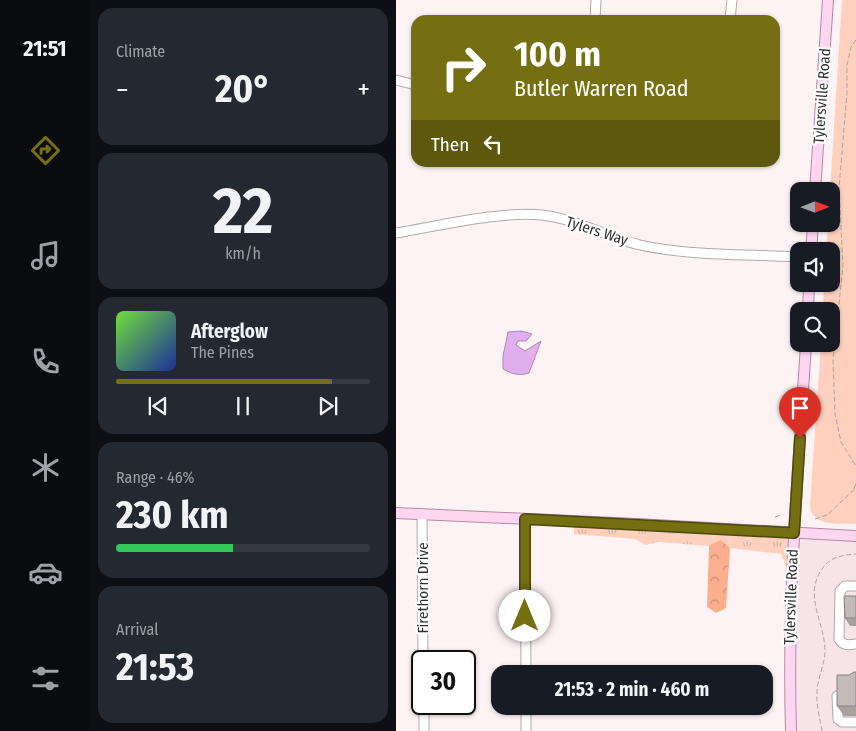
<!DOCTYPE html>
<meta charset="utf-8">
<style>
body{margin:0;font-family:"Fira Sans Condensed",sans-serif;background:#242831;color:#f1f3f6;height:100vh;display:flex;flex-direction:column;font-size:19px;white-space:nowrap}
*{box-sizing:border-box;margin:0}
p{font-size:16px;color:#9ea1a6}
.icon{flex:none;width:28px;height:28px;fill:none;stroke:currentColor;stroke-width:2;stroke-linecap:round;stroke-linejoin:round}
.map{position:relative;flex:1;overflow:hidden}
.sheet{display:flex;flex-direction:column;gap:8px;padding:8px;background:#0d0f14;width:306px}
.sheet>*{flex:none}
.guide{position:absolute;left:15px;top:15px;width:369px;height:152px;border-radius:15px;box-shadow:0 1px 4px #0004;background:#747012;color:#fff;overflow:hidden}
.needle{width:32px;rotate:89deg}
.tools{position:absolute;left:394px;top:182px;display:grid;gap:10px}
.tools a{display:grid;place-items:center;width:50px;height:50px;border-radius:10px;background:#171b24;box-shadow:0 1px 4px #0004;font-size:25px}
.speed{position:absolute;left:15px;top:650px;display:flex;gap:10px;font-size:25px;font-weight:700;text-align:center}
.speed>*{display:grid;place-content:center;width:65px;height:65px;border-radius:50%;background:#171b24;box-shadow:0 1px 4px #0004;line-height:1}
.speed .limit{border:2px solid #111;border-radius:8px;background:#fff;color:#111}
.pin{position:absolute;display:grid;place-items:center;width:42px;height:42px;color:#fff;margin:-51px -21px;border-radius:50% 50% 50% 0;rotate:-45deg;box-shadow:0 0 5px #0007}
.pin .icon{rotate:45deg}
.me{position:absolute;width:55px;margin:-28px;rotate:0deg;stroke-linejoin:round;filter:drop-shadow(0 0 4px #0008)}
.turn{display:flex;align-items:center;gap:18px;height:105px;padding:0 20px;font-size:22px}
.turn .icon{width:65px;height:65px;stroke-width:2.5}
.turn b{display:block;font-size:35px;line-height:42px}
.then{display:flex;align-items:center;height:48px;padding:0 20px;background:#0003;gap:10px;font-size:19px}
.big{font-size:38px;font-weight:700;line-height:1.1}
.sheet .widget{flex:1;display:flex;flex-direction:column;justify-content:center;gap:8px;min-width:0;padding:0 18px;border-radius:15px;background:#242831}
.sheet .dial{align-items:center;gap:0}
.dial b{font-size:65px;line-height:1}
.song{display:flex;align-items:center;gap:15px}
.cover{width:60px;height:60px;border-radius:8px;background:linear-gradient(135deg,hsl(100 70% 55%),hsl(230 70% 35%))}
.played{height:5px;border-radius:2px;background:linear-gradient(90deg,#747012 85%,#363941 85%)}
.keys{display:flex;justify-content:space-around;direction:ltr}
.heat{display:flex;justify-content:space-between;align-items:center;font-size:28px;direction:ltr}
.charge{height:8px;border-radius:4px;background:linear-gradient(90deg,#34c759 46%,#363941 0)}
.trip{position:absolute;left:95px;top:665px;width:282px;height:50px;border-radius:15px;background:#171b24;box-shadow:0 1px 4px #0004;font-weight:700;line-height:50px;text-align:center}
main{display:flex;flex:1;min-height:0}
.tabs{display:flex;flex-direction:column;width:90px;justify-content:space-around;align-items:center;background:#090b0e;color:#9ea1a6}
.tabs .icon{width:35px;height:35px}
.tabs .on{color:#747012}
.tabs b{font-size:22px;color:#f1f3f6}
.map>svg:first-child{display:block}
.built{fill:#f6e4e8}
.grass{fill:url(#grass-tufts)}
.forest{fill:url(#forest-crowns)}
.green{fill:#fed0bd}
.water{fill:#e1afed;stroke:#ac89b4}
.lines{fill:none;stroke-linecap:round;stroke-linejoin:round}
.minor-casing{stroke:#b1a9ab;stroke-width:11}
.major-casing{stroke:#b789a6;stroke-width:12}
.path{stroke:#ada5a7;stroke-width:1;stroke-dasharray:5 2.5;stroke-linecap:butt}
.minor{stroke:#fff;stroke-width:9}
.major{stroke:#fed6f0;stroke-width:10}
.wall{fill:#a8a09f}
.building{fill:#c3bab9;stroke:#888282}
.route-casing{stroke:#4b490c;stroke-width:12}
.route{stroke:#747012;stroke-width:9}
.labels{text-anchor:middle;stroke-width:4.5;stroke-linejoin:round;paint-order:stroke}
.street-label{font-size:15px;fill:#322f30;stroke:#fff}
</style>
<main>
<nav class="tabs">
<b>21:51</b>
<svg class="icon on" aria-label="directions" viewBox="0 0 24 24"><path d="M12 3l9 9-9 9-9-9zM9 14v-3h6M13 9l2 2-2 2"/></svg>
<svg class="icon" aria-label="music" viewBox="0 0 24 24"><path d="M9 18V5l10-2v13"/><circle cx="6" cy="18" r="3"/><circle cx="16" cy="16" r="3"/></svg>
<svg class="icon" aria-label="phone" viewBox="0 0 24 24"><path d="M5 4h4l2 5-3 2q2 4 5 5l2-3 5 2v4C11 20 4 13 5 4z"/></svg>
<svg class="icon" aria-label="climate" viewBox="0 0 24 24"><path d="M12 3v18M4 7l16 10M4 17L20 7"/></svg>
<svg class="icon" aria-label="car" viewBox="0 0 24 24"><path d="M5 17H2v-5l4-1 3-4h7l3 4 3 1v5h-3M9 17h6M6 11h13"/><circle cx="7" cy="17" r="2"/><circle cx="17" cy="17" r="2"/></svg>
<svg class="icon" aria-label="filters" viewBox="0 0 24 24"><path d="M4 7h16M4 17h16"/><circle cx="9" cy="7" r="2"/><circle cx="15" cy="17" r="2"/></svg>
</nav>
<section class="sheet">
<div class="widget"><p>Climate</p>
<div class="heat"><a>−</a><b class="big">20°</b><a>+</a></div>
</div>
<div class="widget dial"><b>22</b><p>km/h</p></div>
<div class="widget">
<div class="song"><i class="cover"></i><div><b>Afterglow</b><p>The Pines</p></div></div>
<div class="played"></div>
<div class="keys"><svg class="icon" aria-label="previous" viewBox="0 0 24 24"><path d="M18 5L8 12l10 7zM5 5v14"/></svg><svg class="icon" aria-label="pause" viewBox="0 0 24 24"><path d="M8 5v14M16 5v14"/></svg><svg class="icon" aria-label="next" viewBox="0 0 24 24"><path d="M6 5l10 7-10 7zM19 5v14"/></svg></div>
</div>
<div class="widget"><p>Range · 46%</p><b class="big">230 km</b><div class="charge"></div></div>
<div class="widget"><p>Arrival</p><b class="big">21:53</b></div>
</section>
<div class="map">
<svg width="460" height="731" viewBox="0 0 460 731">
<defs>
<pattern id="grass-tufts" width="24" height="20" patternUnits="userSpaceOnUse" patternTransform="scale(1.25)"><rect width="24" height="20" fill="#fed0bd"/><path d="M3 7l-1-3M5 7V3M7 7l1-3M15 17l-1-3M17 17v-4M19 17l1-3" fill="none" stroke="#dab3a3"/></pattern>
<pattern id="forest-crowns" width="20" height="18" patternUnits="userSpaceOnUse" patternTransform="scale(1.25)"><rect width="20" height="18" fill="#fbaf8f"/><path d="M2 6a3 3 0 1 1 6 0M12 15a3 3 0 1 1 6 0" fill="none" stroke="#cc8f75"/></pattern>
</defs>
<rect width="100%" height="100%" fill="#fdf3f5"/>
<path class="built" d="M397,533L460,536V731H395Z"/>
<path class="grass" d="M178,521L397,533L395,579L385,554L334,548L325,541L313,546L262,542L250,545L239,539L178,534Z"/>
<path class="forest" d="M325,540L334,548L330,608L320,613L311,607L313,546Z"/>
<path class="green" d="M446,0H460V524C443,523 416,528 414,505L425,344H435V311H427L428,284H435V251H430L432,224H435L434,191Z"/>
<path class="water" d="M125,331L136,334L130,341H122L120,345L129,351L145,341L133,373C123,376 116,374 107,369V356L112,332Z"/>
<g class="lines">
<g class="minor-casing">
<path id="minor" d="M199,20L200,0
M334,20L336,0
M0,80L20,85
M0,233C43,226 103,211 146,215C180,219 211,237 244,245C294,256 351,254 402,257
M26,514L27,661
M129,519L130,674
M460,586H449L444,591L443,639C447,646 452,645 460,644
M441,696L442,719L446,722H460
M28,704V731
M130,706V731"/>
</g>
<g class="major-casing">
<path id="major" d="M419,191L432,0
M415,251L417,224
M412,311L413,284
M0,513L241,524L460,536
M395,731C391,601 402,473 410,344"/>
</g>
<path class="path" d="M460,40L455,47L451,65V93L443,188L447,266L437,360L439,414L445,442L460,466
M458,489L460,483
M379,517L385,515
M419,519L431,515L460,488
M426,731C424,718 420,705 421,693C421,678 429,665 429,651C429,622 407,596 426,569C433,557 447,555 460,554"/>
<use href="#minor" class="minor"/>
<use href="#major" class="major"/>
</g>
<path class="wall" d="M460,596V626H454L449,618Z
M460,672V716H448L441,706L453,675Z"/>
<path class="building" d="M448,596H460V618H449Z
M458,672H460V706H441V675H453Z"/>
<g class="lines">
<g class="route-casing">
<path id="route" d="M129,616V519L398,533L404,438"/>
</g>
<use href="#route" class="route"/>
</g>
<g class="labels">
<g class="street-label">
<text transform="translate(426 96) rotate(-86)" y="5">Tylersville Road</text>
<text transform="translate(201 231) rotate(18)" y="5">Tylers Way</text>
<text transform="translate(27 588) rotate(-90)" y="5">Firethorn Drive</text>
<text transform="translate(395 597) rotate(-88)" y="5">Tylersville Road</text>
</g>
</g>
</svg>
<div class="tools">
<a><svg class="needle" viewBox="-14 -14 28 28"><path d="M0-13l5 13h-10z" fill="#e53935"/><path d="M0 13l5-13h-10z" fill="#9ea1a6"/></svg></a>
<a><svg class="icon" aria-label="sound" viewBox="0 0 24 24"><path d="M4 9h4l5-4v14l-5-4H4zM17 9q2 3 0 6"/></svg></a>
<a><svg class="icon" aria-label="search" viewBox="0 0 24 24"><circle cx="10" cy="10" r="6"/><path d="M15 15l6 6"/></svg></a>
</div>
<div class="speed"><div class="limit">30</div></div>
<div class="pin" style="left:404px;top:438px;background:#d93025"><svg class="icon" aria-label="arrive" viewBox="0 0 24 24"><path d="M6 21V4h12l-3 4 3 4H6"/></svg></div>
<svg class="me" style="left:129px;top:616px" viewBox="-20 -20 40 40"><circle r="19" fill="#fff"/><path d="M0-13L10 11 0 6-10 11z" fill="#747012"/></svg>
<div class="trip">21:53 · 2 min · 460 m</div>
<div class="guide">
<div class="turn"><svg class="icon" aria-label="right" viewBox="0 0 24 24"><path d="M7 20v-9h11M14 6l5 5-5 5"/></svg><div><b>100 m</b>Butler Warren Road</div></div>
<div class="then">Then<svg class="icon" aria-label="left" viewBox="0 0 24 24"><path d="M17 20v-9H6M10 6l-5 5 5 5"/></svg></div>
</div>
</div>
</main>
